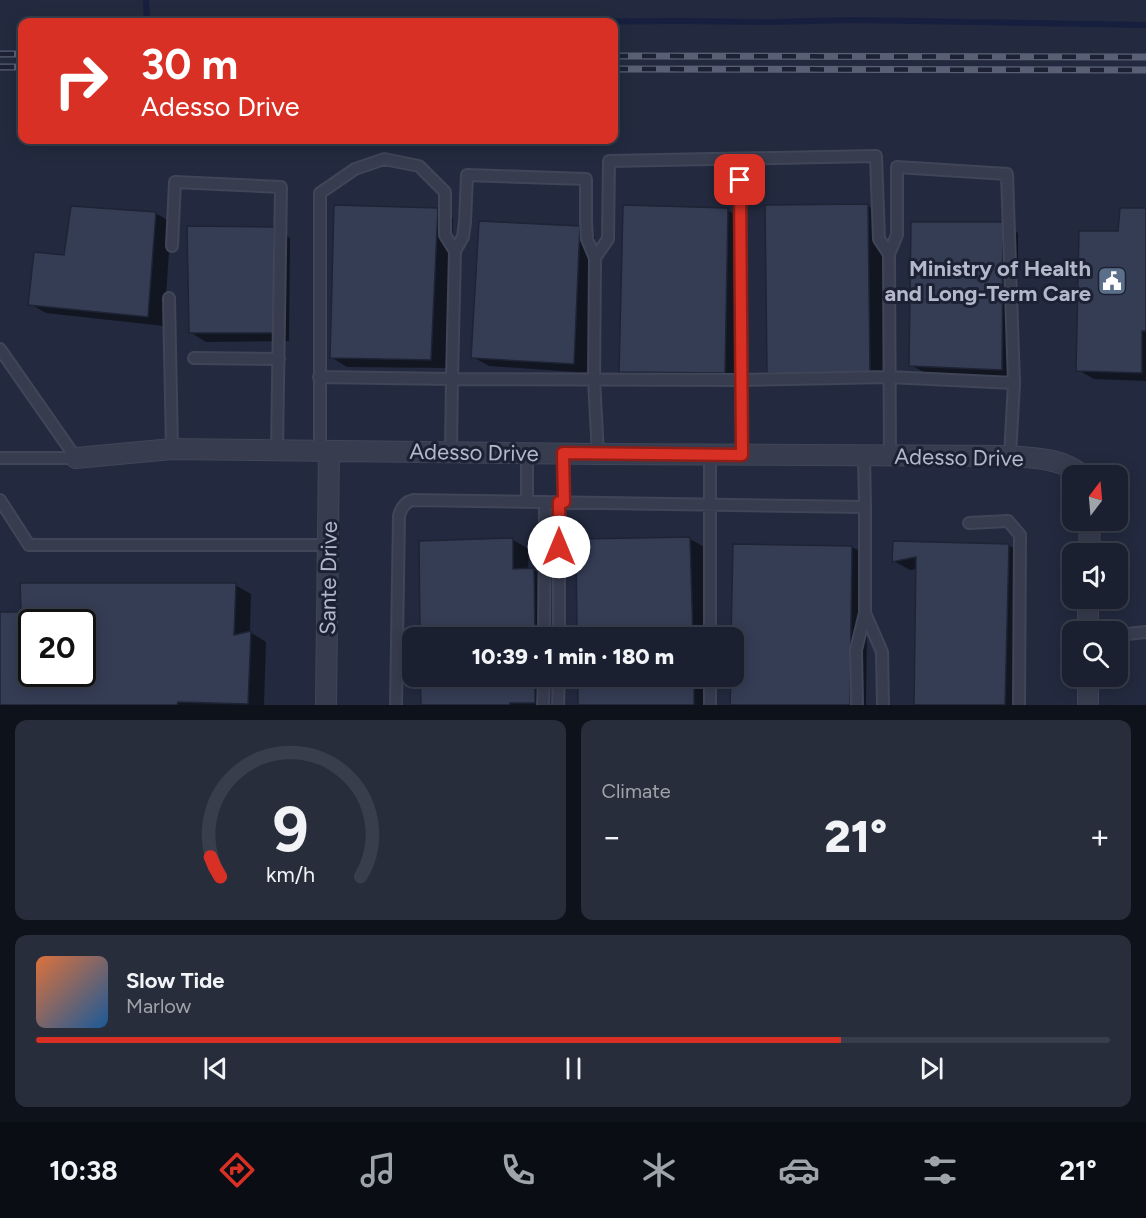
<!DOCTYPE html>
<meta charset="utf-8">
<style>
body{margin:0;font-family:Figtree,sans-serif;background:#272d3b;color:#f1f3f6;height:100vh;display:flex;flex-direction:column;font-size:22px;white-space:nowrap}
*{box-sizing:border-box;margin:0}
p{font-size:20px;color:#9fa3aa}
.icon{flex:none;width:33px;height:33px;fill:none;stroke:currentColor;stroke-width:2;stroke-linecap:round;stroke-linejoin:round}
.map{position:relative;height:705px;overflow:hidden}
.details{display:flex;flex-direction:column;gap:15px;padding:15px;background:#0e121a;flex:1}
.details>*{flex:none}
.top-card{position:absolute;left:18px;top:18px;width:600px;height:126px;border-radius:12px;box-shadow:0 3px 15px #0003,0 0 0 2px #383e4b;background:#d93025;color:#fff;overflow:hidden}
.needle{width:39px;rotate:16deg}
.tools{position:absolute;left:1062px;top:465px;display:grid;gap:12px}
.tools a{display:grid;place-items:center;width:66px;height:66px;border-radius:12px;background:#1a202f;box-shadow:0 3px 15px #0003,0 0 0 2px #383e4b;font-size:30px}
.speed{position:absolute;left:18px;top:609px;display:flex;gap:12px;font-size:30px;font-weight:700;text-align:center}
.speed>*{display:grid;place-content:center;width:78px;height:78px;border-radius:50%;background:#1a202f;box-shadow:0 3px 15px #0003,0 0 0 2px #383e4b;line-height:1}
.speed .limit{border:3px solid #111;border-radius:9px;background:#fff;color:#111}
.pin{position:absolute;display:grid;place-items:center;width:51px;height:51px;color:#fff;margin:-26px;border-radius:12px;box-shadow:0 3px 9px #0006}
.me{position:absolute;width:66px;margin:-33px;rotate:0deg;stroke-linejoin:round;filter:drop-shadow(0 0 4px #0008)}
.turn{display:flex;align-items:center;gap:21px;height:126px;padding:0 24px;font-size:27px}
.turn .icon{width:78px;height:78px;stroke-width:2.5}
.turn b{display:block;font-size:42px;line-height:51px}
.big{font-size:45px;font-weight:800;line-height:1.1}
.details .card{flex:1;display:flex;flex-direction:column;justify-content:center;gap:9px;min-width:0;padding:0 21px;border-radius:12px;background:#272d3b}
.details .dial{align-items:center;gap:0}
.dial svg{height:156px;overflow:visible;fill:none;stroke:#383e4b;stroke-width:7;stroke-linecap:round;text-anchor:middle}
.dial text{fill:#f1f3f6;stroke:none}
.song{display:flex;align-items:center;gap:18px}
.cover{width:72px;height:72px;border-radius:9px;background:linear-gradient(135deg,hsl(20 70% 55%),hsl(210 70% 35%))}
.played{height:6px;border-radius:3px;background:linear-gradient(90deg,#d93025 75%,#383e4b 75%)}
.keys{display:flex;justify-content:space-around;direction:ltr}
.heat{display:flex;justify-content:space-between;align-items:center;font-size:33px;direction:ltr}
.details .tiles{flex:1;display:grid;gap:15px;grid-template-columns:1fr 1fr}
.card:last-child{grid-column:span 2}
.trip{position:absolute;left:402px;top:627px;width:342px;height:60px;border-radius:12px;background:#1a202f;box-shadow:0 3px 15px #0003,0 0 0 2px #383e4b;font-weight:800;line-height:60px;text-align:center}
.tabs{display:flex;height:96px;justify-content:space-around;align-items:center;background:#0a0d13;color:#9fa3aa}
.tabs .icon{width:42px;height:42px}
.tabs .selected{color:#d93025}
.tabs b{font-size:27px;color:#f1f3f6}
.map>svg:first-child{display:block}
.shadow{fill:#0007;fill-rule:evenodd}
.lines{fill:none;stroke-linecap:round;stroke-linejoin:round}
.stream{stroke:#161f3d;stroke-width:6}
.building{fill:#353d55;stroke:#1e2436;stroke-width:1.5;fill-rule:evenodd}
.service-casing{stroke:#404658;stroke-width:14}
.minor-casing{stroke:#404658;stroke-width:22}
.service{stroke:#373d4f;stroke-width:10}
.minor{stroke:#373d4f;stroke-width:20}
.rail-casing{stroke:#596076;stroke-width:7}
.rail{stroke:#1c2234;stroke-width:4.5;stroke-dasharray:14;stroke-linecap:butt}
.route-casing{stroke:#8d1f18;stroke-width:15}
.route{stroke:#d93025;stroke-width:10}
.labels{text-anchor:middle;stroke-width:6;stroke-linejoin:round;paint-order:stroke}
.poi-label{font-size:22px;font-weight:bold;fill:#b3b8ca;stroke:#1c2234;text-anchor:end}
.street-label{font-size:22px;fill:#b3b8ca;stroke:#1c2234}
</style>
<div class="map">
<svg width="1146" height="705" viewBox="0 0 1146 705">
<rect width="100%" height="100%" fill="#232a3f"/>
<path class="shadow" d="M868,206L884,215L886,380L785,381L769,372Z
M437,209L453,218L447,368L347,367L331,357Z
M727,210L743,219L740,381H636L621,372Z
M1146,210V381L1094,379L1078,370L1119,233Z
M155,213L171,222L164,326L46,313L30,304L65,256Z
M1002,224L1018,233V379L927,374L911,365Z
M579,227L595,237L590,373L489,366L473,357Z
M188,228L274,229L290,238L289,341L206,342L190,332Z
M690,539L706,548L708,638H579Z
M513,540L529,549L528,570H534L550,579V638H422Z
M895,543L1008,545L1024,554L1021,705H916L917,569L910,570L894,561Z
M852,547L868,556L866,705H732L734,638Z
M235,585L251,594L250,632L266,642L264,705H0V613L22,614ZM32,622H82V674H32Z
M422,676H550V705H422Z
M579,676H709L710,705H579Z"/>
<g class="lines">
<path class="stream" d="M146,0L147,22H150
M300,22L354,21L481,22
M551,22L679,21L771,22L853,20L1146,25"/>
</g>
<path class="building" d="M868,204L870,372L767,373L765,205Z
M334,205L438,208L431,360L330,358Z
M623,205L728,208L725,373L619,372Z
M71,206L156,212L148,317L28,305L34,252L64,255Z
M1120,208H1146V331H1142V373L1076,371L1079,231H1118Z
M479,221L580,226L574,364L471,358Z
M911,222H1003L1002,370L909,366Z
M187,226L274,227V333H189Z
M690,537L693,638H577L576,539Z
M513,538V569L534,568L535,638H420L419,541Z
M893,541L1009,544L1005,705H914L916,557L892,562Z
M733,544L852,546L850,705H730L731,676H734V638H731Z
M20,583H236L234,635L251,631L248,704L178,702L177,705H0V612H21ZM32,622H82V674H32Z
M420,676H535V703H510V705H421Z
M578,676H694V705H578Z"/>
<g class="lines">
<g class="service-casing">
<path id="service" d="M740,159L742,455
M172,246L175,182L281,187L277,450
M595,258L587,239L586,222V179L467,175L465,222L463,237L455,251L452,379L742,380L889,377L1014,383
M169,298L172,449
M0,349L76,458
M194,358L279,359
M319,377L452,379L451,452
M320,451V193L355,169L384,159L419,166L445,192V235L455,251
M527,453V501
M563,453L564,502
M598,454L594,380L595,258L608,239L609,161L876,156L879,239L889,254
M864,455L865,507
M890,456L889,254L897,235V167L1007,174L1014,383L1010,456
M0,458H76
M0,500L29,545H329
M969,523L1008,521L1020,535L1019,705
M865,613L882,652L883,705
M1118,635L1146,632
M544,638L545,502
M559,638V502
M710,638V455
M710,676V705
M396,705L399,516C401,508 405,502 413,500L865,507V613L856,650L857,705
M543,705L544,676
M558,705L559,676"/>
</g>
<g class="minor-casing">
<path id="minor" d="M76,458L172,449L598,454L1010,456C1034,458 1064,458 1083,476
M1089,554L1090,520
M1088,598V632
M326,705L329,451
M1088,705V676"/>
</g>
<use href="#service" class="service"/>
<use href="#minor" class="minor"/>
<g class="rail-casing">
<path id="rail" d="M0,54H22
M614,56L1146,57
M0,67H22
M614,69L1146,70"/>
</g>
<use href="#rail" class="rail"/>
</g>
<g class="lines">
<g class="route-casing">
<path id="route" d="M559,547V502H564L563,453L742,455L740,180"/>
</g>
<use href="#route" class="route"/>
</g>
<defs>
<g id="civic-square" transform="scale(1.5)"><rect x="-9" y="-9" width="18" height="18" rx="4" fill="#5c6f8a" stroke="#1c2234"/><path d="M-.6-6.5H3V-4.5H.6V-3L4-1V1h2V6H-6V1h2V-1L-.6-3ZM-1.2 2.5V6h2.4V2.5Z" fill="#fff"/></g>
</defs>
<g fill-rule="evenodd">
<use href="#civic-square" x="1112" y="281"/>
</g>
<g class="labels">
<g class="poi-label">
<text x="1091" y="276">Ministry of Health<tspan x="1091" dy="25">and Long-Term Care</tspan></text>
</g>
<g class="street-label">
<text transform="translate(474 452) rotate(1)" y="8">Adesso Drive</text>
<text transform="translate(959 457) rotate(1)" y="8">Adesso Drive</text>
<text transform="translate(328 578) rotate(-89)" y="8">Sante Drive</text>
</g>
</g>
</svg>
<div class="tools">
<a><svg class="needle" viewBox="-14 -14 28 28"><path d="M0-13l5 13h-10z" fill="#e53935"/><path d="M0 13l5-13h-10z" fill="#9fa3aa"/></svg></a>
<a><svg class="icon" aria-label="sound" viewBox="0 0 24 24"><path d="M4 9h4l5-4v14l-5-4H4zM17 9q2 3 0 6"/></svg></a>
<a><svg class="icon" aria-label="search" viewBox="0 0 24 24"><circle cx="10" cy="10" r="6"/><path d="M15 15l6 6"/></svg></a>
</div>
<div class="speed"><div class="limit">20</div></div>
<div class="pin" style="left:740px;top:180px;background:#d93025"><svg class="icon" aria-label="arrive" viewBox="0 0 24 24"><path d="M6 21V4h12l-3 4 3 4H6"/></svg></div>
<svg class="me" style="left:559px;top:547px" viewBox="-20 -20 40 40"><circle r="19" fill="#fff"/><path d="M0-13L10 11 0 6-10 11z" fill="#d93025"/></svg>
<div class="trip">10:39 · 1 min · 180 m</div>
<div class="top-card">
<div class="turn"><svg class="icon" aria-label="right" viewBox="0 0 24 24"><path d="M7 20v-9h11M14 6l5 5-5 5"/></svg><div><b>30 m</b>Adesso Drive</div></div>
</div>
</div>
<section class="details">
<div class="tiles">
<div class="card dial"><svg viewBox="0 0 100 80">
<path d="M14 69A42 42 0 1 1 86 69"/>
<path d="M14 69A42 42 0 0 1 9 59" stroke="#d93025"/>
<text x="50" y="56" font-size="32" font-weight="700">9</text>
<text x="50" y="72" font-size="11">km/h</text>
</svg></div>
<div class="card"><p>Climate</p>
<div class="heat"><a>−</a><b class="big">21°</b><a>+</a></div>
</div>
<div class="card">
<div class="song"><i class="cover"></i><div><b>Slow Tide</b><p>Marlow</p></div></div>
<div class="played"></div>
<div class="keys"><svg class="icon" aria-label="previous" viewBox="0 0 24 24"><path d="M18 5L8 12l10 7zM5 5v14"/></svg><svg class="icon" aria-label="pause" viewBox="0 0 24 24"><path d="M8 5v14M16 5v14"/></svg><svg class="icon" aria-label="next" viewBox="0 0 24 24"><path d="M6 5l10 7-10 7zM19 5v14"/></svg></div>
</div>
</div>
</section>
<nav class="tabs">
<b>10:38</b>
<svg class="icon selected" aria-label="directions" viewBox="0 0 24 24"><path d="M12 3l9 9-9 9-9-9zM9 14v-3h6M13 9l2 2-2 2"/></svg>
<svg class="icon" aria-label="music" viewBox="0 0 24 24"><path d="M9 18V5l10-2v13"/><circle cx="6" cy="18" r="3"/><circle cx="16" cy="16" r="3"/></svg>
<svg class="icon" aria-label="phone" viewBox="0 0 24 24"><path d="M5 4h4l2 5-3 2q2 4 5 5l2-3 5 2v4C11 20 4 13 5 4z"/></svg>
<svg class="icon" aria-label="climate" viewBox="0 0 24 24"><path d="M12 3v18M4 7l16 10M4 17L20 7"/></svg>
<svg class="icon" aria-label="car" viewBox="0 0 24 24"><path d="M5 17H2v-5l4-1 3-4h7l3 4 3 1v5h-3M9 17h6M6 11h13"/><circle cx="7" cy="17" r="2"/><circle cx="17" cy="17" r="2"/></svg>
<svg class="icon" aria-label="filters" viewBox="0 0 24 24"><path d="M4 7h16M4 17h16"/><circle cx="9" cy="7" r="2"/><circle cx="15" cy="17" r="2"/></svg>
<b>21°</b>
</nav>
